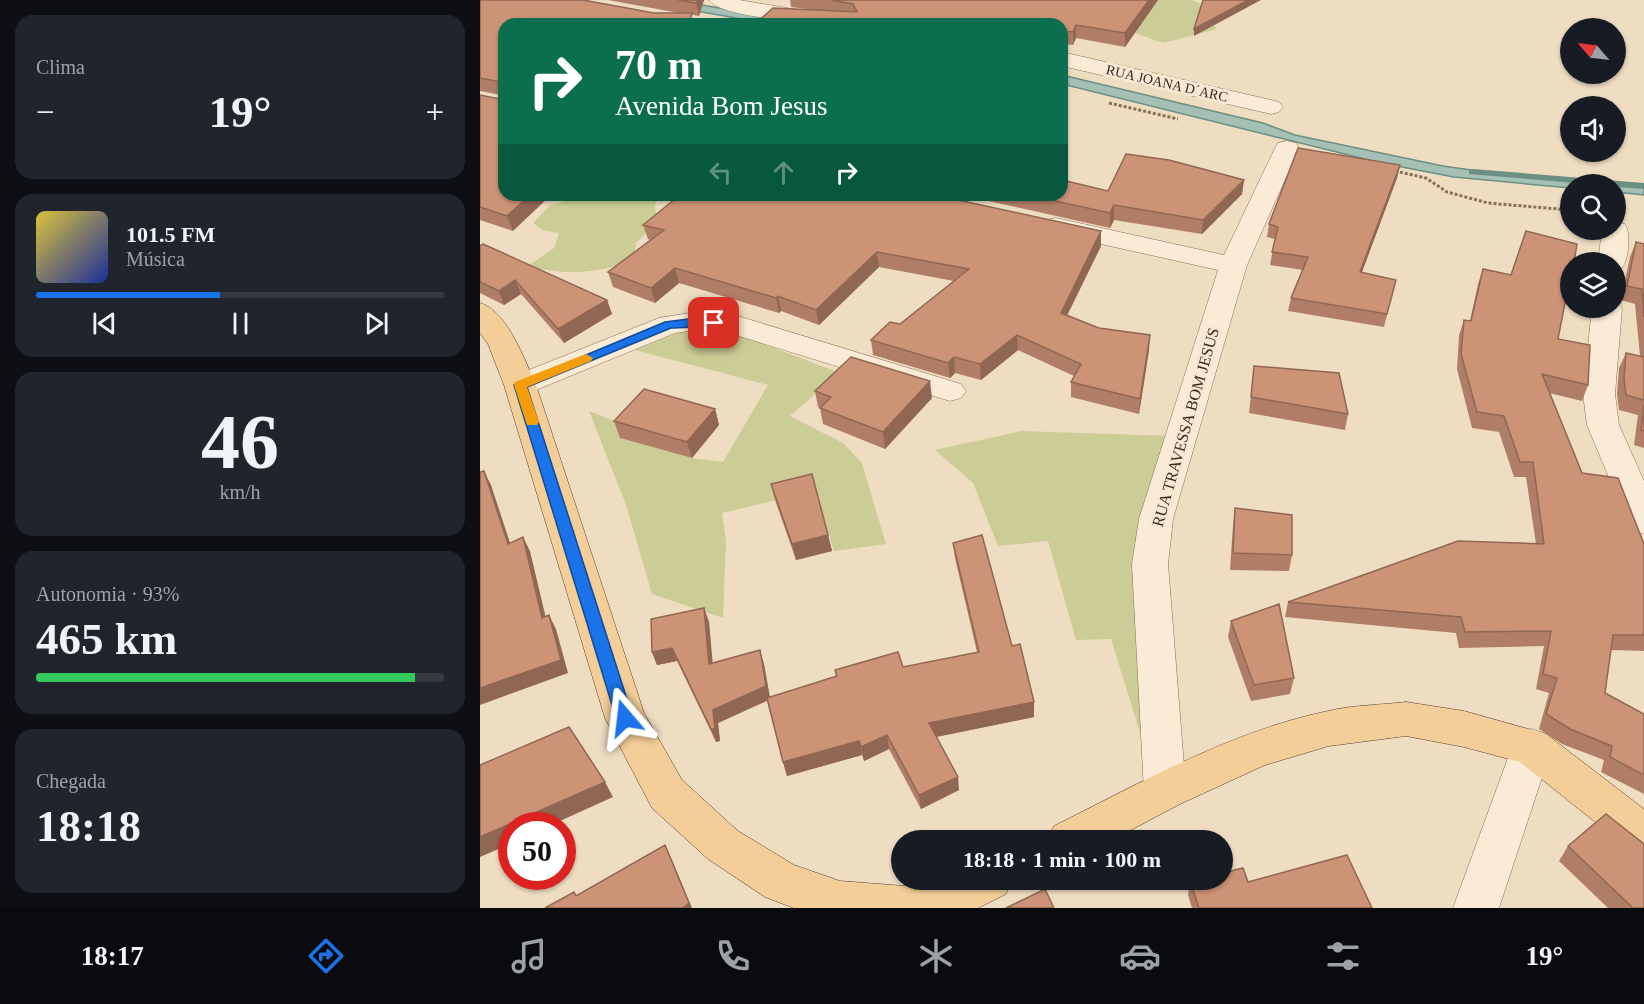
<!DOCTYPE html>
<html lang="pt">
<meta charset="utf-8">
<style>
body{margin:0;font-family:Georgia,serif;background:#20242c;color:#f1f3f6;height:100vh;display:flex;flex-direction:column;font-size:22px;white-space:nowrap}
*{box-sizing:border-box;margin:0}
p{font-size:20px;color:#9ea1a6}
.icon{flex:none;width:33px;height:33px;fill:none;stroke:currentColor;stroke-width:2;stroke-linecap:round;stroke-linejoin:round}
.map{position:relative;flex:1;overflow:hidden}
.drawer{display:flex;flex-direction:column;gap:15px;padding:15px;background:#0d0f14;width:480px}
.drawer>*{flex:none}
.hud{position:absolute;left:18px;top:18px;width:570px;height:183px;border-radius:18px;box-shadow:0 2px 4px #0004;background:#0b6e4f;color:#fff;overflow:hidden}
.needle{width:39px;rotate:298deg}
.buttons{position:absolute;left:1080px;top:18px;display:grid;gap:12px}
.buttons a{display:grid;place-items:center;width:66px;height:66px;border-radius:50%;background:#171b24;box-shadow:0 2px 4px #0004;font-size:30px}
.speed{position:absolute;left:18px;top:812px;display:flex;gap:12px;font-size:30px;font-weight:700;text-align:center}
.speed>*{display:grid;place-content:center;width:78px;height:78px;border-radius:50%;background:#171b24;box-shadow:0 2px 4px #0004;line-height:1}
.speed .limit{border:9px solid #d22;background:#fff;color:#111}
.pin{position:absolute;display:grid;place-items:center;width:51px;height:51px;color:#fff;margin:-26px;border-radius:12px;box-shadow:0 3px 9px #0006}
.me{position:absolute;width:66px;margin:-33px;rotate:343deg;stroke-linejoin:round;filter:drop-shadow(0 0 4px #0008)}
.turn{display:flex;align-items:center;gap:21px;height:126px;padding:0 18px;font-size:27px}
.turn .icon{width:78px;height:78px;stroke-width:2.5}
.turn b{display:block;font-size:42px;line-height:51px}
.lanes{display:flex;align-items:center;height:57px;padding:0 18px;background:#0003;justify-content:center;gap:30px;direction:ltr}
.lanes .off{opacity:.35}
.big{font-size:45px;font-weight:700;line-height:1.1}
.drawer .widget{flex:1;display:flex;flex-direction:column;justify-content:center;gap:9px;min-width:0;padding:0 21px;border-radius:18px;background:#20242c}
.drawer .dial{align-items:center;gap:0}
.dial b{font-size:78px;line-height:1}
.song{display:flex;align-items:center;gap:18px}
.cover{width:72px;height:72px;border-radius:9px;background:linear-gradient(135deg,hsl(50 70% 55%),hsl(230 70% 35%))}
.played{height:6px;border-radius:3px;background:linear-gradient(90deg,#1a73e8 45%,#363941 45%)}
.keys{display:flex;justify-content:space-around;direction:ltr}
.heat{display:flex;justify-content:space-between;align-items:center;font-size:33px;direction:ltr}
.charge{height:9px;border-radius:4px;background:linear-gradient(90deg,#34c759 93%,#363941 0)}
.trip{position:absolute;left:411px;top:830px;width:342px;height:60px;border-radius:30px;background:#171b24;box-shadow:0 2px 4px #0004;font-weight:700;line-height:60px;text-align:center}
.dock{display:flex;height:96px;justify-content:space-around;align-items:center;background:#090b0e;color:#9ea1a6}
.dock .icon{width:42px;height:42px}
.dock .on{color:#1a73e8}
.dock b{font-size:27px;color:#f1f3f6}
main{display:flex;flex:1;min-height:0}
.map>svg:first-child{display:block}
.green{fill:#cccd96}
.water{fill:#a5c1b6;stroke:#6b8f83;stroke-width:1.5}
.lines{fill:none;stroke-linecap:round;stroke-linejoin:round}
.stream{fill:#6b8f83;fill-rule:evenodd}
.minor-casing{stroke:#896e59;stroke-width:1}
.major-casing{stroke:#563d2d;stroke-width:1}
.path{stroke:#896e59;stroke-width:3;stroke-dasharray:3 2;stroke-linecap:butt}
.minor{fill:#f9ebd5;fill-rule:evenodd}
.major{fill:#f3ce99;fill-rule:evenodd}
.wall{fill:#b07e66}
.shaded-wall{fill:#906753}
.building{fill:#cd9377;stroke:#906753;stroke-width:1.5}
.route{fill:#1a73e8;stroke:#114b97;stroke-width:1.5}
.slow{fill:#f59e0b}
.labels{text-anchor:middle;stroke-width:6;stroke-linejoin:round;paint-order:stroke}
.far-street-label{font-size:14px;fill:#38281d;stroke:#f6e8d2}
.street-label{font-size:16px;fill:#38281d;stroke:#f6e8d2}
</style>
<main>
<section class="drawer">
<div class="widget"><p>Clima</p>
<div class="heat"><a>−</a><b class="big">19°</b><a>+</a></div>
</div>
<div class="widget">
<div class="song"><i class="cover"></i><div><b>101.5 FM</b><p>Música</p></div></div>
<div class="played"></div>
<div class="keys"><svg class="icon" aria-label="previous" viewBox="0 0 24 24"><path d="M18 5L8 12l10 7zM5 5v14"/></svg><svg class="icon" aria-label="pause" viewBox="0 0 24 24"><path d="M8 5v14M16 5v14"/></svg><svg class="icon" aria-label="next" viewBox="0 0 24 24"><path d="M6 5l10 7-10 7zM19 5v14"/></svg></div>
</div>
<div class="widget dial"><b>46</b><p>km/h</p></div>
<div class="widget"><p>Autonomia · 93%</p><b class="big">465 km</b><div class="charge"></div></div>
<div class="widget"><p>Chegada</p><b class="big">18:18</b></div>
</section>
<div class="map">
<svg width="1164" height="908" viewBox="0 0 1164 908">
<rect width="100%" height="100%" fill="#efddc2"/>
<path class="green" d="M515,0H712L746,14L730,21L737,29L683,43L655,33Z
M82,195H137L142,198L147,195H178L175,206L177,222L156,243L154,259C120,274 83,276 48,266L74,248L79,233L62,230L53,223L70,205L82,202Z
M200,332L255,333L360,373L310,416L363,443L382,463L406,544L354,551L335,491L242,513L246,542L243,618L172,594L146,505L109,411L150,427L141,438L212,458L243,462L288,385L155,350Z
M541,431L693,436L666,752L631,639L596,640L568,541L518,546L493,483L455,450Z"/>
<path class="water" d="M154,0H193L332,24H290Z
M582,75L783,123L815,135L963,166L1040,177L1157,185L1164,187V195L1136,192V184H1090V188L974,177L901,163L582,84Z"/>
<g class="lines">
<path class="stream" d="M993,169L1164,183V189L1136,187V184H1107L989,174V170Z"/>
<g class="minor-casing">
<path id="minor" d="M229,0H259L366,18L374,19L377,24C350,24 243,20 229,0Z
M582,52L791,100L799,102L803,107L799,112L791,114L582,66Z
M807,141L816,143L819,148L767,265L693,519L688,564L706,791L700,804L685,810L670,804L664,791L652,564L659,519L738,270L567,232L563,226L567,220L576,218L744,255L795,148L798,143Z
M1136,222L1145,224C1151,234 1149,258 1142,268L1136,269V262H1118L1122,230H1136Z
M1136,301L1142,308L1135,394L1139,425L1164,481V534L1152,530L1147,521L1107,425L1103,394L1112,308H1136Z
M216,312L261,317L481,384L486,391L481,398L470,401L249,333L216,330L195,333L51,392L40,395L29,392L24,385L29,378L179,318Z
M1052,729L1066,734L1072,747L1019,908H973L1032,747L1038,734Z"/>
</g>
<g class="major-casing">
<path id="major" d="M0,303C27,310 45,361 56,385L164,713L202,780L258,831L314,865L360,881L425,886L453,879H532L526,894L498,908H314L285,897L228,859L172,808L125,718L24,385L8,344L0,333Z
M926,702L984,711L1066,734L1164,809V855L1149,849L1040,762L984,747L926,736L849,746L785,765L700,804L632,840H567L574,826C662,782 752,731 848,711C873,705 901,705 926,702Z"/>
</g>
<path class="path" d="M629,103L698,119
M915,171L946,178L967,192L1008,203L1090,210"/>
<use href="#minor" class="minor"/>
<use href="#major" class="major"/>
</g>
<path class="wall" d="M0,0L174,13H199L128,0H224L219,16L213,15L24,24L33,231L0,220V95L20,99L21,95L0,91Z
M310,0H678L645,47L596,38L593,45L582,44V24L334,10L311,7Z
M920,165L917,178L882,272L916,280L904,327L808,311L811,298L823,270L790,265L795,239L787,237L789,224Z
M764,180L762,194L722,234L634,220L630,228L482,195H582Z
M166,195H455L621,231V246L587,315L669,350L659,414L591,397V382L594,376L538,350L501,380L475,373L470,378L393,355L391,340L420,324L474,281L399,267L339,325L301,311L299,313L199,283L175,303L133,287L128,272L170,240L168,239L163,225L193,200Z
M1156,242L1164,244V448L1154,445L1158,415L1139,410L1137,394L1139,368L1146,353L1160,356L1155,304L1141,300L1150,257Z
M0,246L127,300L132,314L84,343L41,294L24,305L0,293Z
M1003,269L1078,339L1108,385L1102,401L1069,393L1102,473L1164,544V651L1131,650L1125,693L1164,714V794L1121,772L1124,760L1082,744L1059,729L1069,693L1056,689L1064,646L979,648L976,633L805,617L808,602L1056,544L1046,477H1034L1019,432L992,428L977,369L979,335L984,320L990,321L998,284Z
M774,366L868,414L865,430L769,413Z
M335,391L452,398L405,449L343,424L340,408L338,407Z
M235,409L239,425L212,458L140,438L134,421Z
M291,484L348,535L352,551L316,560L295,500Z
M755,508L812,555L809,571L750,570L753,525Z
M473,543L532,646L554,702V717L456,737L479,790L441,809L409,749L384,761L382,755L307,776L287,701L238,723L240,741L236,742L197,661L177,665L172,652L224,608L229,622L232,663L284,664L290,697L356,677L355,670L423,667L497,652L475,558Z
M751,621L814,678L810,694L771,701L748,637Z
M1088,846L1164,908H1128L1079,861Z
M710,881L768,882L892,908H712L708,895Z"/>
<path class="shaded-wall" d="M217,0H224L219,16L216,3Z
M669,0H678L645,47V33Z
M768,0H781L714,36V29Z
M596,25V38L593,45V32Z
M920,165L917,178L877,285L880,272Z
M764,180L762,194L722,234L723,220Z
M50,195H71L33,231L27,216Z
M634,205V220L630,228V213Z
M621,231V246L581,328V313Z
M397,252L399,267L339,325L336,310Z
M195,268L199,283L175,303L171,288Z
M35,280L41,294L24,305L19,291Z
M298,296L301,311L299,313L296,298Z
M127,300L132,314L84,343L78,329Z
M537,335L538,350L501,380L500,364Z
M670,335L669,350L659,414L660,399Z
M474,357L475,373L470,378L468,363Z
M450,381L452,398L405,449L403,432Z
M235,409L239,425L212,458L207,442Z
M4,471L11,485L35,558L28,544Z
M348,535L352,551L316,560L312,544Z
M43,537L50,551L69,631L62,618Z
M224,608L229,622L234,677L229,664Z
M69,615L76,629L88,673L0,705V688Z
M192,648L197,661L177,665L172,652Z
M280,650L284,664L290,699L238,723L240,741L236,742L231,729L233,710Z
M554,702V717L451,738L449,723Z
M407,735L409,749L384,761L381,747Z
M379,741L382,755L307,776L303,762Z
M478,777L479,790L441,809L439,795Z
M125,782L133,797L71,825H32V843L0,857V837Z
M185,845L192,860L212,908H203Z"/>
<path class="building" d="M0,0H103L174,13H212L210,20L234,24H24V195H50L27,216L0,207V95L20,99L21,82L0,78Z
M198,0H217L216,3Z
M351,0H669L645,33L596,25L593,32L582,31V24H275L293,8L377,12L373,4Z
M723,0H768L714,29Z
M818,148L920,165L880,272L916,280L907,314L811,298L828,257L792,252L798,227L789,224Z
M646,154L689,160L764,180L723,220L634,205L630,213L548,195H582V180L628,191Z
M200,195H455L621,231L581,313L619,328L670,335L660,399L591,382L601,364L537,335L500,364L474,357L468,363L391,340L410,322L420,324L489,269L397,252L336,310L298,296L296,298L195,268L171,288L128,272L184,230L163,225Z
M1046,231L1097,244L1094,262H1090V278L1078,339L1110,345L1108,385L1062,374L1102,473L1138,478L1164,544V635H1133L1125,693L1164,714V775L1130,757L1132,746L1090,729L1066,714L1077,678L1063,674L1071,631L985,632L981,617L808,602L978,541L1064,544L1053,462H1040L1024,416L997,412L981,354L984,320L991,321L1003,269L1031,275Z
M1156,242L1164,244V317L1162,289L1147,286Z
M3,244L127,300L78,329L35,280L19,291L0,282V246Z
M1146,353L1164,357V400L1146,395L1144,379Z
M371,357L450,381L403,432L340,408L351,397L335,391Z
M774,366L859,373L868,414L771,397Z
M164,389L235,409L207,442L134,421Z
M1164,405V431L1161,430Z
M4,471L28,544L43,537L62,618L69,615L81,660L0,688V472Z
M332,474L348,535L312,544L291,484Z
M755,508L812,515V555L753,553Z
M502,535L532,646L540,644L554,702L449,723L478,777L439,795L407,735L381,747L379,741L303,762L287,698L357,676L355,670L418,652L423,667L499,652L473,543Z
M799,604L814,678L774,685L751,621Z
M224,608L229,664L280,650L286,686L233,710L235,729H231L192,648L172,652L171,619Z
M89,727L125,782L0,837V765Z
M1126,814L1164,844V908H1153L1088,846Z
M185,845L209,903L203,908H65L94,892L96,896Z
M867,855L892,908H719L710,881L718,879H742V873L763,868L768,882Z
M565,889L574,908H526Z"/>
<path class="route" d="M216,318L234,319L240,323C234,328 202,327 191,328L47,387L153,718L150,723H139L136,718L34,385L185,322Z"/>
<path class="slow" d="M106,354L113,358L111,361L47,387L59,422L57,425H47L34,385L35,382Z"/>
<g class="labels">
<g class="far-street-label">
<text transform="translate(687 83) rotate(13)" y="5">RUA JOANA D´ARC</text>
</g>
<g class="street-label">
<text transform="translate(705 427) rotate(-74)" y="6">RUA TRAVESSA BOM JESUS</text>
</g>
</g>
</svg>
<div class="buttons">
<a><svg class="needle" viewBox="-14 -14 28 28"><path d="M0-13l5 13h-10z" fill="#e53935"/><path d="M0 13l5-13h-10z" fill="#9ea1a6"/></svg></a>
<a><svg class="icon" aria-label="sound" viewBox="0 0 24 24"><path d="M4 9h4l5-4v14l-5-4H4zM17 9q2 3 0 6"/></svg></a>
<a><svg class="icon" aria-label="search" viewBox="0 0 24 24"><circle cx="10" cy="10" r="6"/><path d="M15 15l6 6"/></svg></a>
<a><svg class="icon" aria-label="layers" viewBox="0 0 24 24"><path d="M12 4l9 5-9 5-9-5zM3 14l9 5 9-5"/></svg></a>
</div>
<div class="speed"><div class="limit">50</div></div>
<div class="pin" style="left:234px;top:323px;background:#d93025"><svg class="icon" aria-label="arrive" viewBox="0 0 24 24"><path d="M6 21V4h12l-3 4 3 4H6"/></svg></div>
<svg class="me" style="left:145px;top:718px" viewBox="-20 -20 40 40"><path d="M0-17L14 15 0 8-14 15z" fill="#1a73e8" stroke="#fff" stroke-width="4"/></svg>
<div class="trip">18:18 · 1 min · 100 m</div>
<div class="hud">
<div class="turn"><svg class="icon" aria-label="right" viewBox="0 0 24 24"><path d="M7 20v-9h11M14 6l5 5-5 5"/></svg><div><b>70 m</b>Avenida Bom Jesus</div></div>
<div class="lanes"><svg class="icon off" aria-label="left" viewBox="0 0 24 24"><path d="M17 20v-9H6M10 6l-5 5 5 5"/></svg><svg class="icon off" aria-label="ahead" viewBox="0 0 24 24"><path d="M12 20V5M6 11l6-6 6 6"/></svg><svg class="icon" aria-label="right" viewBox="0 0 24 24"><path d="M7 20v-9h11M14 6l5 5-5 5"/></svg></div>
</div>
</div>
</main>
<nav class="dock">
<b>18:17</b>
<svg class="icon on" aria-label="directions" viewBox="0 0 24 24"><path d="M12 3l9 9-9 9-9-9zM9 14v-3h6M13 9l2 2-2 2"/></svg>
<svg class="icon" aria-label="music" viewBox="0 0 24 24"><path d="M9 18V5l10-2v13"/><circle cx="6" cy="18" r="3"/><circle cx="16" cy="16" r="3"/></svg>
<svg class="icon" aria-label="phone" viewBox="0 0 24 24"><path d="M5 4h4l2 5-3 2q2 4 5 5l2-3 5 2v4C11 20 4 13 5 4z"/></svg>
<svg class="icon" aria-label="climate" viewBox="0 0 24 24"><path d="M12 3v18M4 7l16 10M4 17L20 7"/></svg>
<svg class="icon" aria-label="car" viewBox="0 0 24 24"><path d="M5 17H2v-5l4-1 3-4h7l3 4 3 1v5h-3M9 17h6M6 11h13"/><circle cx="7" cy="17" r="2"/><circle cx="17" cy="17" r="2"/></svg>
<svg class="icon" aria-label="filters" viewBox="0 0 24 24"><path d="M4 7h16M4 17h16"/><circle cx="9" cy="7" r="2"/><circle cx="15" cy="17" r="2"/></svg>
<b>19°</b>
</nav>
